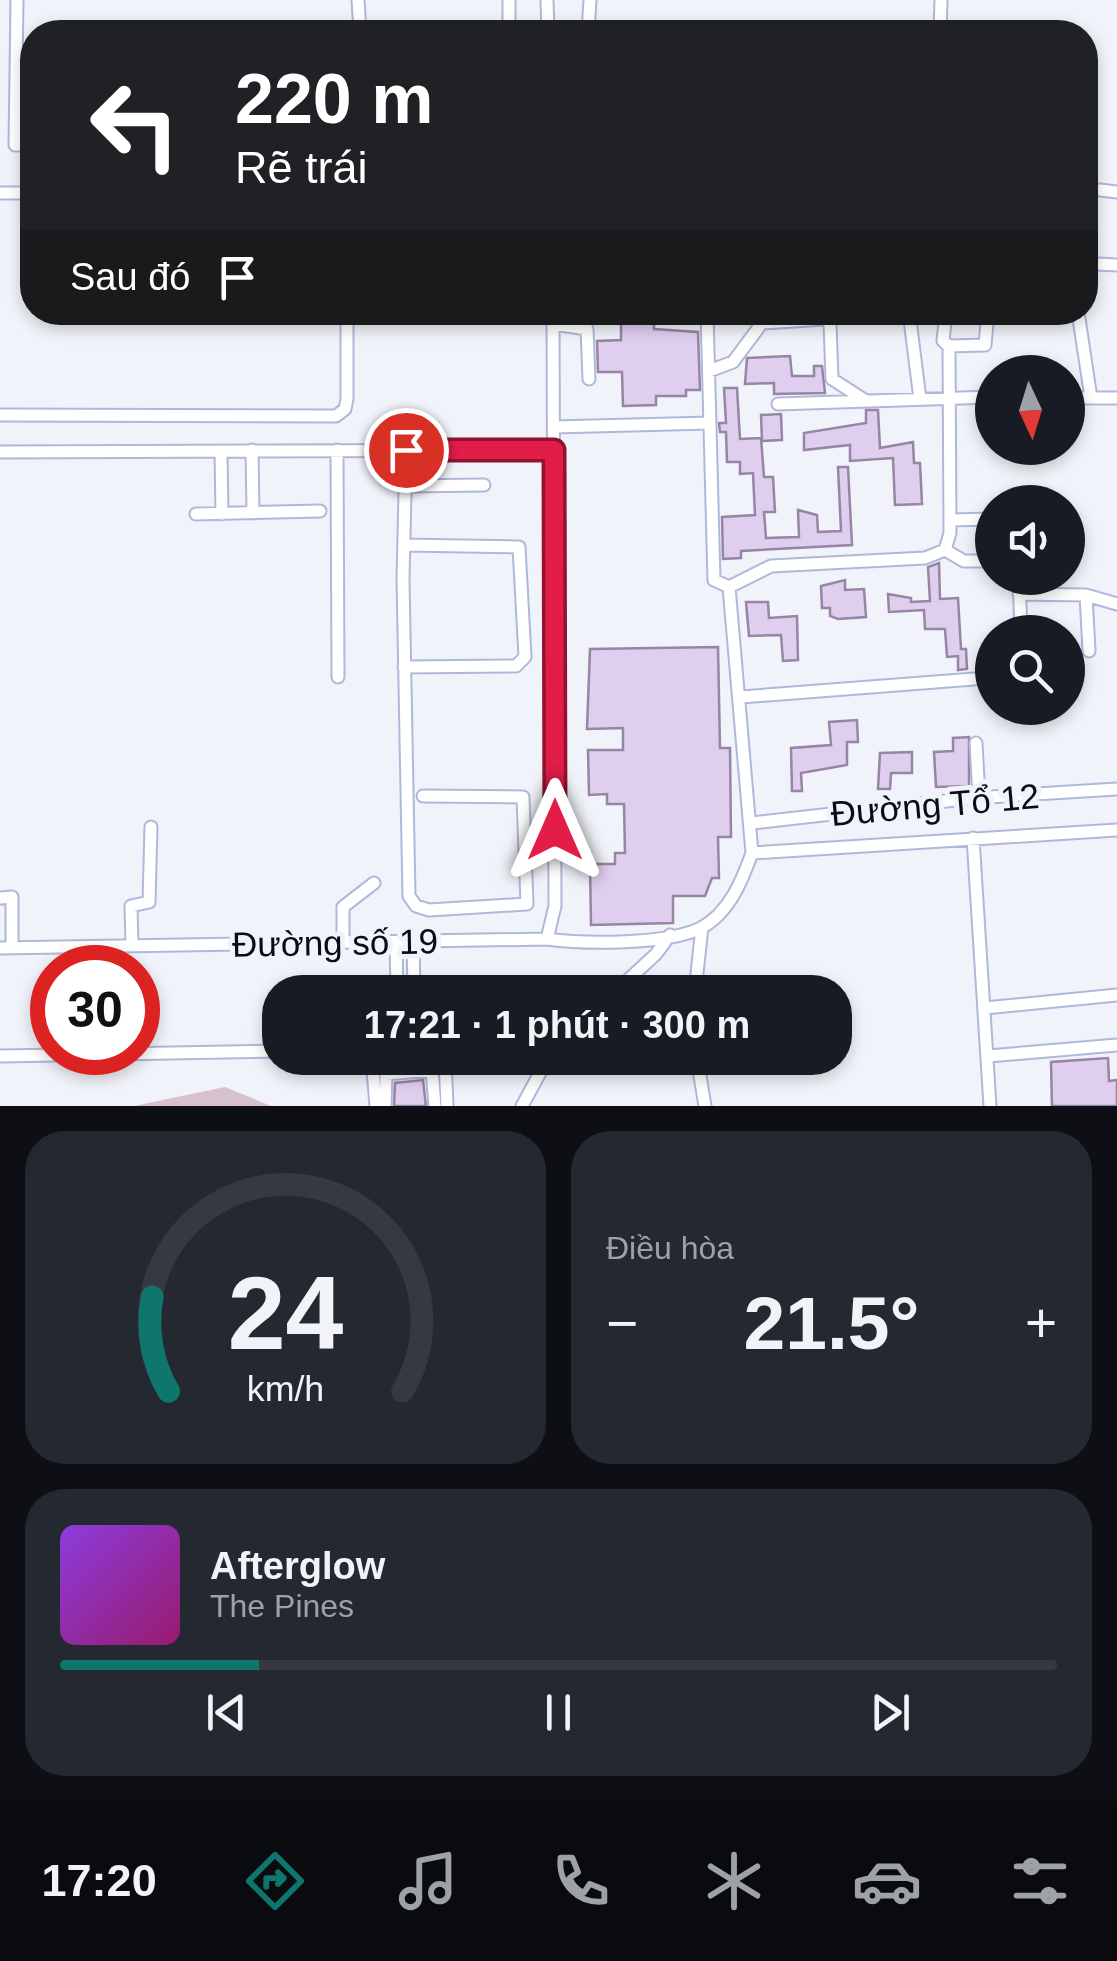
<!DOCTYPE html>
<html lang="vi">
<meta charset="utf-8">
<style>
body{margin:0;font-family:Arial,sans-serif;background:#242831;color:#f1f3f6;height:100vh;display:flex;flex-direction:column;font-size:38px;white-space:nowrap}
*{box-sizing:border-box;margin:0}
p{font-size:32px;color:#9ea1a6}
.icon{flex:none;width:55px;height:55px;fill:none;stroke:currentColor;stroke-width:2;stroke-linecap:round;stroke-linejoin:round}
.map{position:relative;height:1106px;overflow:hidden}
.sheet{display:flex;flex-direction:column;gap:25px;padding:25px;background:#0d0f14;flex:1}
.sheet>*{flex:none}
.hud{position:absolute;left:20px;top:20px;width:1078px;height:305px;border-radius:40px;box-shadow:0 5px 15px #0003;background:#202124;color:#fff;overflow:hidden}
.needle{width:65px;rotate:176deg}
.controls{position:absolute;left:975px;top:355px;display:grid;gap:20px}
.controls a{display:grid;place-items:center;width:110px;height:110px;border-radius:50%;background:#171b24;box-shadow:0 5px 15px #0003;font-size:50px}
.speed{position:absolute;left:30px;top:945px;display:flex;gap:20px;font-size:50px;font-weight:700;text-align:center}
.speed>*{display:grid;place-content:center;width:130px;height:130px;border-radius:50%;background:#171b24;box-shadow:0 5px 15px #0003;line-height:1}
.speed .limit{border:15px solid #d22;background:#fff;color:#111}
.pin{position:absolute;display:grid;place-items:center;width:85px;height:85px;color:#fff;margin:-42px;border:5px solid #fff;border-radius:50%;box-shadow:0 2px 10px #0007}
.me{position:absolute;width:110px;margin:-55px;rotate:0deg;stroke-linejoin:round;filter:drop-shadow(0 0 8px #0008)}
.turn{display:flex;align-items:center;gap:35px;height:210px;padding:0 50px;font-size:45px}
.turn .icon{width:130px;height:130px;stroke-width:2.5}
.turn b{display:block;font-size:70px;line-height:85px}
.then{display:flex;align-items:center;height:95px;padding:0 50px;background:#0003;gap:20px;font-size:38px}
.big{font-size:75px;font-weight:700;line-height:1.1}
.sheet .tile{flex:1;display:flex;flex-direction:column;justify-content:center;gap:15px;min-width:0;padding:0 35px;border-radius:40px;background:#242831}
.sheet .dial{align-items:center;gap:0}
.dial svg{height:260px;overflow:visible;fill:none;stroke:#363941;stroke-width:7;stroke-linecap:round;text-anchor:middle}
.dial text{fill:#f1f3f6;stroke:none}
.song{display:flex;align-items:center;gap:30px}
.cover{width:120px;height:120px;border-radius:15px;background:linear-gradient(135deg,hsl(270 70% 55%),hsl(320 70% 35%))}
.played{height:10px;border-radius:5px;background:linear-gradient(90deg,#0f766e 20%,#363941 20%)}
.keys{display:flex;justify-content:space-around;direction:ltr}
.heat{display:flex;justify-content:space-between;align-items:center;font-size:55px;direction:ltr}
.sheet .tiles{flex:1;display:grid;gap:25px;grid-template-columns:1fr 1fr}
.tile:last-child{grid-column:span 2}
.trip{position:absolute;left:262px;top:975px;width:590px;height:100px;border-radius:40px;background:#171b24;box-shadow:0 5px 15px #0003;font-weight:700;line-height:100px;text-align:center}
.tabs{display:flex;height:160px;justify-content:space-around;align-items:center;background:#090b0e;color:#9ea1a6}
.tabs .icon{width:70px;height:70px}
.tabs .selected{color:#0f766e}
.tabs b{font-size:45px;color:#f1f3f6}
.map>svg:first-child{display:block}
.green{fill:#d6c1cc}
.building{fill:#e0ceef;stroke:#9685a4;stroke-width:2.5}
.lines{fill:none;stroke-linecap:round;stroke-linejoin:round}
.minor-casing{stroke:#b0b8da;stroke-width:15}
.minor{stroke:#fff;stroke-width:11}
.route-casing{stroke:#92132f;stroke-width:25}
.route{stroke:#e11d48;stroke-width:18}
.labels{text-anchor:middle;stroke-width:10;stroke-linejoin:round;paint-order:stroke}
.street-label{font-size:35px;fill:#090b17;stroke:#f1f3fa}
</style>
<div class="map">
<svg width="1117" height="1106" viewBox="0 0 1117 1106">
<rect width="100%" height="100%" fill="#f1f3fa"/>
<path class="green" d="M225,1087L271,1106H134Z"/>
<path class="building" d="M644,312V316H654V329L698,332L700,390H686V396H656V405L623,406L622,372H598L597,341L621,340V317Z
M790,356L792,376H814V366H822L825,393L774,394V383L745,384L747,358Z
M724,388H737L740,439L761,438L764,477H773L775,512H764L766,538L799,537L798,510L817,515L818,532L841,531L838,467H848L852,545L741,551V558L723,559L722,517L755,515L753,473L740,474V462H727L726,432H720L719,423H726Z
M866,410H878L880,448L913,442L914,463H920L922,504L895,505L893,458L850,461V445L804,450V433L866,423Z
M781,414L782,440L762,441L761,415Z
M939,563L940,599L958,598L961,649H966L967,669L958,670V656L947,657L945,629H925L924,610L889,612L888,594L911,598V602L930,601L928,567Z
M845,580V590L864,589L866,617L838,619L830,616V608H822L821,586Z
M746,602H768L769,618L797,616L798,660L783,661L781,635L749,636Z
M718,647L720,748H730L731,837H718L719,878H712L705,896H673V923L591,925L590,864H615V853H625L624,804H607V794L589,795L588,750H623V728L587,729L590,649Z
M857,720L858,742H847V765L801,773L802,791H792L791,748L831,745L829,722Z
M969,737V786L936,787L934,752L953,751V738Z
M912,752V773H891L890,789H878L880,753Z
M1108,1058L1109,1081L1117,1080V1106H1052L1051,1062Z
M423,1080L426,1106H394L395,1083Z"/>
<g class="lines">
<g class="minor-casing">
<path id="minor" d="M17,0L15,145H32
M358,0L360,32
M547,0L548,32
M509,32V0
M588,32L590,0
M940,32L941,0
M1100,190L1117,192
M0,193H32
M1097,264L1117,265
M707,312L714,580L729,587
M909,312L920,399
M1078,312L1091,398
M553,324L587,329L589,379
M949,346L985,345L988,312
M709,371L733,362L762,323L825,319L830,323L832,379L866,401
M1068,398H1117
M778,404L992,397
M0,415L336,416L345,409L347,399V312
M554,427L710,423
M406,449L403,579L409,896L416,906L429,910L527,904L523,797L423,796
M252,450L253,513
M337,450L338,677
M221,451L222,514
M0,452L554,450
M405,486L484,485
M196,514L320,511
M950,520L992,519
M404,545L519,547L525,657L516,666L404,667
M945,550L964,561H992
M1019,578L1021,632
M1019,594L1086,595L1117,604
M1086,595L1089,651
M741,697L974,679
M976,743L979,797
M752,823L973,798L1117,789
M973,838L990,1106
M752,853L1117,830
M0,898L12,897V948
M547,939L555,906L553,312
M413,942L414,992
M343,943V907L374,883
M396,943L397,992
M132,946L131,906L149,902L151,827
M0,948L547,939C585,944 666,945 701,928C729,913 742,881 752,853L729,587L771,566L925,558L945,550L950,533L949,346L943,341L946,312
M615,992L656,954L670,935
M695,992L702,927
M985,1008L1117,995
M0,1056L280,1051
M988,1056L1117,1045
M372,1058L376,1106
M431,1058L435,1106
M445,1058L447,1106
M697,1058L705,1106
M385,1106L386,1074L434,1070
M522,1106L548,1058"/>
</g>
<use href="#minor" class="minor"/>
</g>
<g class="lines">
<g class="route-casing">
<path id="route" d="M406,450H554L555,830"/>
</g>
<use href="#route" class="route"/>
</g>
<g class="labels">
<g class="street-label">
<text transform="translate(935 805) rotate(-5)" y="12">Đường Tổ 12</text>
<text transform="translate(335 943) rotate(-1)" y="12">Đường số 19</text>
</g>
</g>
</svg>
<div class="controls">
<a><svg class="needle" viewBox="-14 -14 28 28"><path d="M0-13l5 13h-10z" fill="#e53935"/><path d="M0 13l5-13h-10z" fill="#9ea1a6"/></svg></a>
<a><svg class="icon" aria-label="sound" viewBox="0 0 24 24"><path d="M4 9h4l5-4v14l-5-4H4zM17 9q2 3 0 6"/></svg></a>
<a><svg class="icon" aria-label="search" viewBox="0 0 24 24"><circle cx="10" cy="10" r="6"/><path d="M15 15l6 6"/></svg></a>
</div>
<div class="speed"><div class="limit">30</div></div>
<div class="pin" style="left:406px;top:450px;background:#d93025"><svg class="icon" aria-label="arrive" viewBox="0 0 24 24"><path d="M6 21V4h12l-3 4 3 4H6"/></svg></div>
<svg class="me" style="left:555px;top:830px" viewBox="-20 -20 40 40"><path d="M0-17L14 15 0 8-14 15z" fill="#e11d48" stroke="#fff" stroke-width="4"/></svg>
<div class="trip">17:21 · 1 phút · 300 m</div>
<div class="hud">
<div class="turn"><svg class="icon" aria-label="left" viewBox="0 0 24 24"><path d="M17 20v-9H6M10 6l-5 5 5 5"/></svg><div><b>220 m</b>Rẽ trái</div></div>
<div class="then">Sau đó<svg class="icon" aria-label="arrive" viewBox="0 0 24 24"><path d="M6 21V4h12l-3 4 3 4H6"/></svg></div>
</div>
</div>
<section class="sheet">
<div class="tiles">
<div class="tile dial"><svg viewBox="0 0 100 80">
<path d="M14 69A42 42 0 1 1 86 69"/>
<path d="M14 69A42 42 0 0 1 9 40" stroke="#0f766e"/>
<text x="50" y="56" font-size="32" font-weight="700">24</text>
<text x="50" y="72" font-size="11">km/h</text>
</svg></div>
<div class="tile"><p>Điều hòa</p>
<div class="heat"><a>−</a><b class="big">21.5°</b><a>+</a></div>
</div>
<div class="tile">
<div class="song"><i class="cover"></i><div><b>Afterglow</b><p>The Pines</p></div></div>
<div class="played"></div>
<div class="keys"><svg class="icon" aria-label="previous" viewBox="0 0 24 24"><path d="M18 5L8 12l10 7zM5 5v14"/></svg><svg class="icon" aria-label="pause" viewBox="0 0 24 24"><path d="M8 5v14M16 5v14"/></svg><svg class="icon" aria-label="next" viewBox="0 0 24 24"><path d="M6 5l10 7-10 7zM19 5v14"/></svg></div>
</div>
</div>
</section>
<nav class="tabs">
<b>17:20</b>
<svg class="icon selected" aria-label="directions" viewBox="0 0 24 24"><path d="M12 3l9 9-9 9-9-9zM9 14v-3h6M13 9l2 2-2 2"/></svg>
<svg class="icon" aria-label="music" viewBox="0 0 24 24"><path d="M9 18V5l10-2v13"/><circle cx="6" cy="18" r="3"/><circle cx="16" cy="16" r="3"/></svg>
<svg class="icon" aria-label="phone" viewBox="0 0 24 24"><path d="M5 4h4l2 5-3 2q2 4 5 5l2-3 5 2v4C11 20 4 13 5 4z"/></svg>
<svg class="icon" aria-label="climate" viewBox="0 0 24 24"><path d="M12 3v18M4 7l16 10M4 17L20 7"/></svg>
<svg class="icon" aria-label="car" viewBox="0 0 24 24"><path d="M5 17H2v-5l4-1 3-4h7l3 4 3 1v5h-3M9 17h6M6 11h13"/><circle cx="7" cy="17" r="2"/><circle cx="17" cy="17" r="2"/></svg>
<svg class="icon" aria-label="filters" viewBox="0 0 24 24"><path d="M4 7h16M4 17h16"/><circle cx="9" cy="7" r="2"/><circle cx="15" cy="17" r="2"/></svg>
</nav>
